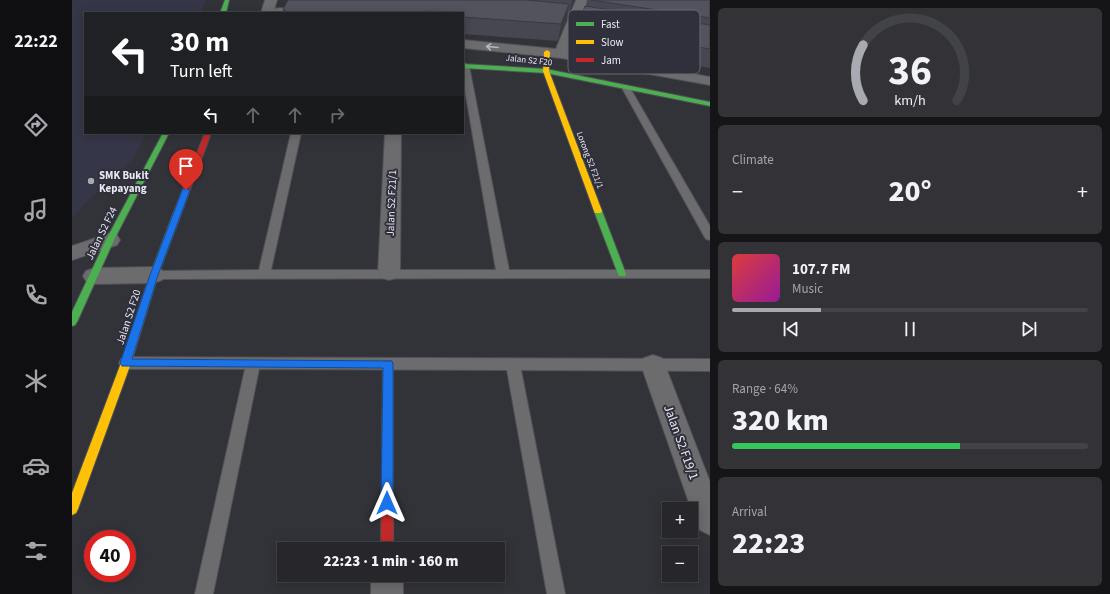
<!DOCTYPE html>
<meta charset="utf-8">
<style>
body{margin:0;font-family:"Source Sans 3",sans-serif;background:#323237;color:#f1f3f6;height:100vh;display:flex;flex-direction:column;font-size:15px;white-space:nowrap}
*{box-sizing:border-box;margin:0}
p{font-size:13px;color:#a4a5a9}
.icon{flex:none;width:22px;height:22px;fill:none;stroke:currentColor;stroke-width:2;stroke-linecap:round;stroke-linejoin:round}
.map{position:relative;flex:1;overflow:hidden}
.sheet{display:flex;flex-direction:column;gap:8px;padding:8px;background:#151518;width:400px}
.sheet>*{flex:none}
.top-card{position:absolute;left:12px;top:12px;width:380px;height:122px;border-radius:0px;box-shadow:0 2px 10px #0003,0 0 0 1px #424347;background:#202124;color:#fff;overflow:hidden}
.controls{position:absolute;left:590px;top:502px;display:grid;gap:8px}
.controls a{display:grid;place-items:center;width:36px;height:36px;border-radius:0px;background:#26262b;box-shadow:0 2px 10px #0003,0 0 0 1px #424347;font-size:20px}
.speed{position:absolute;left:12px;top:530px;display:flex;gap:8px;font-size:20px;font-weight:700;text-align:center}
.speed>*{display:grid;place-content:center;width:52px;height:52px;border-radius:50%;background:#26262b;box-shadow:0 2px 10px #0003,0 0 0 1px #424347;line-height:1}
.speed .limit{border:6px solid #d22;background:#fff;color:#111}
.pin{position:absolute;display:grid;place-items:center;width:34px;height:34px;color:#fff;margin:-41px -17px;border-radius:50% 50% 50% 0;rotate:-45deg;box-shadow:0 0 4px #0007}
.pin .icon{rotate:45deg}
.me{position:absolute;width:44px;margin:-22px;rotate:0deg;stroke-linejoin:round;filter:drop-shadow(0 0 3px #0008)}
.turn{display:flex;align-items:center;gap:14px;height:84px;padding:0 20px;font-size:18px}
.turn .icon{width:52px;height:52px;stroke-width:2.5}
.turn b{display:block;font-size:28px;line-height:34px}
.lanes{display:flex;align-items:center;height:38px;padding:0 20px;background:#0003;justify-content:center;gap:20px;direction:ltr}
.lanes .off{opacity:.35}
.big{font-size:30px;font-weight:800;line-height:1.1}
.sheet .card{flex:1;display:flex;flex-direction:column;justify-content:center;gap:6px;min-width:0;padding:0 14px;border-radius:6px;background:#323237}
.sheet .dial{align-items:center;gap:0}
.dial svg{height:104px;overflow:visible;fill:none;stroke:#424347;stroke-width:7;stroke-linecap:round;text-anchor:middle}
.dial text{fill:#f1f3f6;stroke:none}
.song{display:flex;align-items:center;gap:12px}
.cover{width:48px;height:48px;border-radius:6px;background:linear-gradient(135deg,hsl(0 70% 55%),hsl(300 70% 35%))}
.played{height:4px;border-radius:2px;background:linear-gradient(90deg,#a9a9b1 25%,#424347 25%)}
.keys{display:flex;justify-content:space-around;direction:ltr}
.heat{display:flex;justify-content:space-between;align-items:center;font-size:22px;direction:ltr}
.charge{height:6px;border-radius:3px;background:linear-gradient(90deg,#34c759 64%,#424347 0)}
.trip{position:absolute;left:205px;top:542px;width:228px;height:40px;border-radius:0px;background:#26262b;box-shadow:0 2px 10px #0003,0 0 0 1px #424347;font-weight:800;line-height:40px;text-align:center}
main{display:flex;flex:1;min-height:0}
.dock{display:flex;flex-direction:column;width:72px;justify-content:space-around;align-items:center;background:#0f0f11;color:#a4a5a9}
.dock .icon{width:28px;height:28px}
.dock .active{color:#a9a9b1}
.dock b{font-size:18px;color:#f1f3f6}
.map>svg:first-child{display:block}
.built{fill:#353647}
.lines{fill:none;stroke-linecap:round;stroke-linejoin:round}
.lane-casing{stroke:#505156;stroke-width:2}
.street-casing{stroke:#505156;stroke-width:2}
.fast-casing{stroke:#505156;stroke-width:2}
.slow-casing{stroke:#505156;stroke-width:2}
.jam-casing{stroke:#505156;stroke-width:2}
.lane{fill:#6c6c6f;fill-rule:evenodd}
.street{fill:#6c6c6f;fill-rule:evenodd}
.fast{fill:#4caf50;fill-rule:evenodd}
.slow{fill:#ffc107;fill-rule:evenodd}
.jam{fill:#c62828;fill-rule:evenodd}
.wall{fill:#474751}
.shaded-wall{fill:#3a3a42}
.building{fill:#53535e;stroke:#3a3a42}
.oneway{stroke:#b7b7bd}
.route{fill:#1a73e8;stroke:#114b97}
.poi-dot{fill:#a9a9b1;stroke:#2f303c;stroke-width:1.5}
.labels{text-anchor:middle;stroke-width:4;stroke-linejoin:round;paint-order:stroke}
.far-street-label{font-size:9px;fill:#e9e9f1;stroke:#2f303c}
.poi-label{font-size:11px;font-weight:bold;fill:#e9e9f1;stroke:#2f303c;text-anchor:start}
.street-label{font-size:11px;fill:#e9e9f1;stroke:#2f303c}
.near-street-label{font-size:13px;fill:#e9e9f1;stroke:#2f303c}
.key{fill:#2f303c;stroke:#676872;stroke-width:1}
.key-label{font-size:11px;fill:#e9e9f1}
</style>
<main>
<nav class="dock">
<b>22:22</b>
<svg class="icon active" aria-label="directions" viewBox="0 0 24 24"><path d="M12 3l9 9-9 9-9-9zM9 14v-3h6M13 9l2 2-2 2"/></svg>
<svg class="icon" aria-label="music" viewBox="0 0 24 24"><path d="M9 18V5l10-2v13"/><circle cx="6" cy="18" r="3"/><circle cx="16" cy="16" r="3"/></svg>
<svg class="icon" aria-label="phone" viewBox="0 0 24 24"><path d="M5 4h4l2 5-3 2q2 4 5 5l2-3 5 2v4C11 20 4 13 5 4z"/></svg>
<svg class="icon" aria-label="climate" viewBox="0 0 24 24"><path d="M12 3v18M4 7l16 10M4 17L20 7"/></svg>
<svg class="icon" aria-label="car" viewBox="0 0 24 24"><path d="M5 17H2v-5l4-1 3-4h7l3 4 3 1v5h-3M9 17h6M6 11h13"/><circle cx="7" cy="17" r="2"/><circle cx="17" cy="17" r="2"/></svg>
<svg class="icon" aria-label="filters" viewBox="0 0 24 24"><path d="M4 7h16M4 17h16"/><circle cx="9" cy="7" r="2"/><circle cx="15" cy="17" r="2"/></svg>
</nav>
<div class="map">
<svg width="638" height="594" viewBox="0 0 638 594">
<rect width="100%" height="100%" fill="#323339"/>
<path class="built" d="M0,0H134L129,13H13V133H74L61,160L15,202L0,218Z"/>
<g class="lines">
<g class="lane-casing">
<path id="lane" d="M227,7L231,9L230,11L198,13L191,11L195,9Z
M393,63L397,66L437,270H638V278L82,279L78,278L76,275L78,272L82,271L187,270L219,133H229L199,270H424L391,79V64Z
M554,85L558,88L638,226V240L634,239L632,236L550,88Z
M54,357L638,359V371L449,370L493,594H475L435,370L187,369L141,594H123L173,369H54L49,367L47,363L49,359Z"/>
</g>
<g class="street-casing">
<path id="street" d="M193,0H205L201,13H189Z
M504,0H516L497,51L638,77V85L489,58L391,48V40L484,49Z
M313,133H329L328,273L324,278L317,280L310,278L306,273Z
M38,233L45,235L48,240L45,245L0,260V246Z
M82,267L90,270L93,275L90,280L82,283L22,284L14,281L11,276L14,271L22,268Z
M581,355L590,358L593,365L638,482V535L628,530L623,520L569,365L572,358Z
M299,575H331V594H299Z"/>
</g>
<g class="fast-casing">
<path id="fast" d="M153,0H157L154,13H148Z
M391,64L474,69L638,102V106L474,73L391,68Z
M91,133H97L42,240L5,322L3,325L0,326V312L34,240Z
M523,209H529L530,211L554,274L553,276H547L546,274L522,211Z"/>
</g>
<g class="slow-casing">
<path id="slow" d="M475,50L478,52L477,71L530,211L529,213H523L522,211L471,71L472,52Z
M105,211L109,214L86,275L59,363L6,509L4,513L0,515V493L49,363L78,275L101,214Z"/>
</g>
<g class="jam-casing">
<path id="jam" d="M133,133H139L109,214L105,217L102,216L101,214Z
M316,360L320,361L321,364V549H309L311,364L312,361Z"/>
</g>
<use href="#lane" class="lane"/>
<use href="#street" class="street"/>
<use href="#fast" class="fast"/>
<use href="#slow" class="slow"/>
<use href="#jam" class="jam"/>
</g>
<path class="wall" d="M216,0H503L497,14H495L494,21L486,41L391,34V13H211V9Z
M515,0H638V68L501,44L505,27L514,6Z"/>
<path class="shaded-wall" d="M500,0H503L497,14Z
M497,4L494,21L486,41L489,24Z"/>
<path class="building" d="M216,0H455L497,4L489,24L391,17V13H361V11L312,13H217L211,9Z
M519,0H638V18Z
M513,6L638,25V49L505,27Z"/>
<defs><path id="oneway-shaft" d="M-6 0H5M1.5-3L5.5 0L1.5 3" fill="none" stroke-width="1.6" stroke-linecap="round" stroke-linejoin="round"/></defs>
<use class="oneway" href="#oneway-shaft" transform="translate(420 47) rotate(-175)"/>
<path class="route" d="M111,188H114L118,190L86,275L60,359L320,361L321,364V503L320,507L315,509L311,507L309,503L311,368L50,366L48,363L78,275Z"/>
<circle class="poi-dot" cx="19" cy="181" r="4"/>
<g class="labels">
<g class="far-street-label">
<text transform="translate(457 60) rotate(6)" y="3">Jalan S2 F20</text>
<text transform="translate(518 160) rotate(69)" y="3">Lorong S2 F21/1</text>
</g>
<g class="poi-label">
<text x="27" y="179">SMK Bukit<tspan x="27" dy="13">Kepayang</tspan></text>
</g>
<g class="street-label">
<text transform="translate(319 203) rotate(-88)" y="4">Jalan S2 F21/1</text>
<text transform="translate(29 233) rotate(-64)" y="4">Jalan S2 F24</text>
<text transform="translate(56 317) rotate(-72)" y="4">Jalan S2 F20</text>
</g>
<g class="near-street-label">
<text transform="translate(610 442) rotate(70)" y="5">Jalan S2 F19/1</text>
</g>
</g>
<rect x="496" y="10" width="132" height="64" rx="6" class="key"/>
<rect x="504" y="22" width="18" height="4" fill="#4caf50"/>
<rect x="504" y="40" width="18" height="4" fill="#ffc107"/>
<rect x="504" y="58" width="18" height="4" fill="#c62828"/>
<g class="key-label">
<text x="529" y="28">Fast</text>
<text x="529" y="46">Slow</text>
<text x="529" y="64">Jam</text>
</g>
</svg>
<div class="controls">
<a>+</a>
<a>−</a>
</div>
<div class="speed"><div class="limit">40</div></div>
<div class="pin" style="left:114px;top:190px;background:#d93025"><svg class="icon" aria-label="arrive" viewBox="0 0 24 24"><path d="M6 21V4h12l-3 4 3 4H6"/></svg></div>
<svg class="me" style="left:315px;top:503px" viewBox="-20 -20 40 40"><path d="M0-17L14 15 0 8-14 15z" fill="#1a73e8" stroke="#fff" stroke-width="4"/></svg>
<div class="trip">22:23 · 1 min · 160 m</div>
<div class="top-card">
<div class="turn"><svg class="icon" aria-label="left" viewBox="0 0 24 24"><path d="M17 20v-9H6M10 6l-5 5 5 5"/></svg><div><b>30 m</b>Turn left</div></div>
<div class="lanes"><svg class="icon" aria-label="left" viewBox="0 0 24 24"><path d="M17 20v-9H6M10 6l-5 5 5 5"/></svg><svg class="icon off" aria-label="ahead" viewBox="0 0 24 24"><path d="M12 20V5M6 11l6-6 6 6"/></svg><svg class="icon off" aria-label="ahead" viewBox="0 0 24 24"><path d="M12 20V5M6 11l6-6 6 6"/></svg><svg class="icon off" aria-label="right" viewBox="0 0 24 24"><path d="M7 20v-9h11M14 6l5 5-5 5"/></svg></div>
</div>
</div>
<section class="sheet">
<div class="card dial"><svg viewBox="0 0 100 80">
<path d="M14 69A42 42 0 1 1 86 69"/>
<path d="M14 69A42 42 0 0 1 14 26" stroke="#a9a9b1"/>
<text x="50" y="56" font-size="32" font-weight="700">36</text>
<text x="50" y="72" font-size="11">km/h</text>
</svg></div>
<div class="card"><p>Climate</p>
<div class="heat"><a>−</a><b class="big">20°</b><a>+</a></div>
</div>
<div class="card">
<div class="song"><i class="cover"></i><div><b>107.7 FM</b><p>Music</p></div></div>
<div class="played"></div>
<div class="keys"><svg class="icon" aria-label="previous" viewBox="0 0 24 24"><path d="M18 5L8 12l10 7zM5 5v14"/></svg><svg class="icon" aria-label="pause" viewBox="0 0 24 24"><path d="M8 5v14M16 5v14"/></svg><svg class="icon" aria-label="next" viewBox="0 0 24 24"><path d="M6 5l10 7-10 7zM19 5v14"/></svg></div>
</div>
<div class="card"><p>Range · 64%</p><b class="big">320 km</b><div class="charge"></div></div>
<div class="card"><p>Arrival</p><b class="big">22:23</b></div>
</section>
</main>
